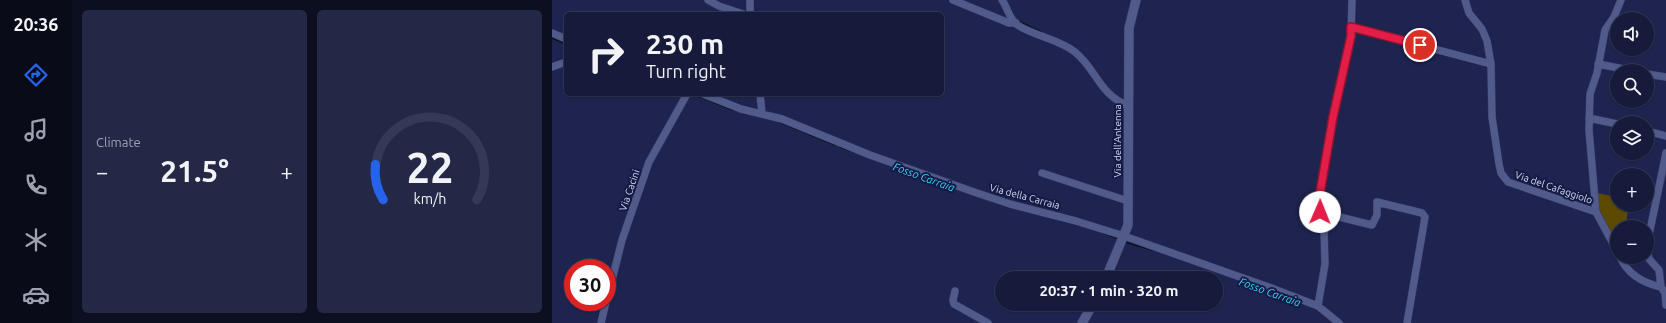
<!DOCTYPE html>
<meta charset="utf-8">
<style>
body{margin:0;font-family:Ubuntu,sans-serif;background:#232846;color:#f1f3f6;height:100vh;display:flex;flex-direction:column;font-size:15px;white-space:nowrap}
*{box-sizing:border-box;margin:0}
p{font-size:13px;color:#9ea1af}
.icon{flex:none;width:22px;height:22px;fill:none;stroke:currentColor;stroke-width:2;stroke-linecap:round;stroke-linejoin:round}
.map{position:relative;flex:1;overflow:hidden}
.side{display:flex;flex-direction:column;gap:10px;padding:10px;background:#0c0f20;width:480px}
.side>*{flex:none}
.hud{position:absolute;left:12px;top:12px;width:380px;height:84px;border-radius:6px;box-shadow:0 1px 3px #0004,0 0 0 1px #353955;background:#161b3b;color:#f1f3f6;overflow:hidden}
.controls{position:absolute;left:1058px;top:12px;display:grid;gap:8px}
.controls a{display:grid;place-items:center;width:44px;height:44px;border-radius:50%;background:#161b3b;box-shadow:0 1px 3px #0004,0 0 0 1px #353955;font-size:20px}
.speed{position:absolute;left:12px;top:259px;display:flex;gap:8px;font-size:20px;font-weight:700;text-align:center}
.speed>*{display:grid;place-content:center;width:52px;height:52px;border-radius:50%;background:#161b3b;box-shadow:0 1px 3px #0004,0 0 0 1px #353955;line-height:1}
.speed .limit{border:6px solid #d22;background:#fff;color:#111}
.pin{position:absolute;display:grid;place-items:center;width:34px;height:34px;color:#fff;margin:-17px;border:2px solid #fff;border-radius:50%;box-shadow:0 1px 4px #0007}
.me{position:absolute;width:44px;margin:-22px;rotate:1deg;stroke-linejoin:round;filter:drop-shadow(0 0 3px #0008)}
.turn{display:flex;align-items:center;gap:14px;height:84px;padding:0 16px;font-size:18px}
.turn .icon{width:52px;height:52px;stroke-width:2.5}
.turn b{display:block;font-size:28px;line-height:34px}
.big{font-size:30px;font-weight:700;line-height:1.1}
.side .widget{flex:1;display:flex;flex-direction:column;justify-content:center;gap:6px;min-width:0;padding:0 14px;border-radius:6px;background:#232846}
.side .dial{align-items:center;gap:0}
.dial svg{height:104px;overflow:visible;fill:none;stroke:#353955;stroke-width:7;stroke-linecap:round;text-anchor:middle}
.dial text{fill:#f1f3f6;stroke:none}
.heat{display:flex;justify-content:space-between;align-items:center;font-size:22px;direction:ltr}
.side .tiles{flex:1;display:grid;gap:10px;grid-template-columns:repeat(2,1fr)}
.trip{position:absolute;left:443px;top:271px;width:228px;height:40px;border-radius:20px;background:#161b3b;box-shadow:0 1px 3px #0004,0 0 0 1px #353955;font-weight:700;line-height:40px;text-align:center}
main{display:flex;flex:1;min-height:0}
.tabs{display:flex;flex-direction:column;width:72px;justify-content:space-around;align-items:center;background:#090b18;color:#9ea1af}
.tabs .icon{width:28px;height:28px}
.tabs .on{color:#2563eb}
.tabs b{font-size:18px;color:#f1f3f6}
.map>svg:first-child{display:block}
.green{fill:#5b4a00}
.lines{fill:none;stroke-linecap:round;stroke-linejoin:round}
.stream{stroke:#061317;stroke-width:1.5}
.street-casing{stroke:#3f4067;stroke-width:8}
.secondary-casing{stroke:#3f4067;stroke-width:10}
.street{stroke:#515b8b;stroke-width:7}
.secondary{stroke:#515b8b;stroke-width:9}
.route-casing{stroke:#92132f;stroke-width:10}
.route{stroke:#e11d48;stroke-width:7}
.labels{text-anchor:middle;stroke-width:4;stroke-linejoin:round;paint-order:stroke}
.street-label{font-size:10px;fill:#d4dbf7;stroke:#151a44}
.water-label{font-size:11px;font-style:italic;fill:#38d7f6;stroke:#151a44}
</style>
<main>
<nav class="tabs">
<b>20:36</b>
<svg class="icon on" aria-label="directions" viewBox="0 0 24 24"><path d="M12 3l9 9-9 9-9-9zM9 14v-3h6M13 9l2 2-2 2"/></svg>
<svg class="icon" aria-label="music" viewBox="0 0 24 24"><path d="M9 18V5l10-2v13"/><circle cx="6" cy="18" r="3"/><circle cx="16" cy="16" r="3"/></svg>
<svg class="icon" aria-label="phone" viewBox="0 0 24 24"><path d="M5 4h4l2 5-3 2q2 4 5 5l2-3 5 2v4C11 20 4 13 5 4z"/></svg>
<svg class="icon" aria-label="climate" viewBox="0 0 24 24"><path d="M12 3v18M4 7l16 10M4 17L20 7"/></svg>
<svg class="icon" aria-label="car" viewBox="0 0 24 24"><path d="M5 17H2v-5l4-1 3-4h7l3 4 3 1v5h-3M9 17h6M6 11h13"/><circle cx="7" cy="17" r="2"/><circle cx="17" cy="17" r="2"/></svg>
</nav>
<section class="side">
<div class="tiles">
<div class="widget"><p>Climate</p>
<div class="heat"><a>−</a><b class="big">21.5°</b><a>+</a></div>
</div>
<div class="widget dial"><svg viewBox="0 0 100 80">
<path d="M14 69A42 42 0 1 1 86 69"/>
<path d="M14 69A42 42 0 0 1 8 42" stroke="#2563eb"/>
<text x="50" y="56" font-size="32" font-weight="700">22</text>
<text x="50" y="72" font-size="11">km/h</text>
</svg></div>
</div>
</section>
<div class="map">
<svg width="1114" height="323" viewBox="0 0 1114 323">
<rect width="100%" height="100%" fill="#1e244f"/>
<path class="green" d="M1045,193L1065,197V205H1077L1074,223L1092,227H1065V244L1048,211Z"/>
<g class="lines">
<path class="stream" d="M459,9L463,18
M466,21L489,32
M0,38L14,44
M141,94L181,110
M190,113L196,114
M225,121L283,145
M288,147L302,152
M546,231L567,239
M573,242L600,250"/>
<g class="street-casing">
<path id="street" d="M156,0L167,6L191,14
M401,0L457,23H464
M450,0C455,7 458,19 464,24C481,36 507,39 523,52C545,70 546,93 576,106
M913,0L917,13L930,29L935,41L939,64L940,117L947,164L949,173L956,182L1044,212L1065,251
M198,14V0
M799,27L939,64
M0,33L14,39
M1046,64L1082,71
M0,67L14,62
M1095,74L1114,77
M151,94L189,109L230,119L318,155L422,192L458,204L524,221L572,236L722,289L766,306L787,323
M208,94L210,113
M1037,118L1065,124
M1095,131L1114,136
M490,173L576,201
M767,212L820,225L825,215V202L870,213L873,217L855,323
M1044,212L1037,130L1038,94L1045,73L1053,30L1062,17L1069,0
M1068,257C1076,275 1091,283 1109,287L1113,293L1114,305
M1109,287L1107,270L1097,259L1095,250L1097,235L1114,153
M403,291L401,300L402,304L436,323
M55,300L70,240L97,162L135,94
M766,306L773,264L772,229L767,212L768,193L781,117L799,36L800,0
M49,323L54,302"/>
</g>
<g class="secondary-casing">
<path id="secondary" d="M554,278L576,225L577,28L584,0
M530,323L541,304"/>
</g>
<use href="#street" class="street"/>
<use href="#secondary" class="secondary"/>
</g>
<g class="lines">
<g class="route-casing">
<path id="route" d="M768,212V193L781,117L799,36V27L868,45"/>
</g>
<use href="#route" class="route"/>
</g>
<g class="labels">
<g class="street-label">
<text transform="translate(565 141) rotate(-90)" y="4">Via dell'Antenna</text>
<text transform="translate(1002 187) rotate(19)" y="4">Via del Cafaggiolo</text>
<text transform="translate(77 190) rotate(-71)" y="4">Via Cacini</text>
<text transform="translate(473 196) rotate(15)" y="4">Via della Carraia</text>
</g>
<g class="water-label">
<text transform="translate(372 177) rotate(20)" y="4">Fosso Carraia</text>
<text transform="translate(718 292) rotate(20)" y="4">Fosso Carraia</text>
</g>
</g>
</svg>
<div class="controls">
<a><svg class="icon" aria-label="sound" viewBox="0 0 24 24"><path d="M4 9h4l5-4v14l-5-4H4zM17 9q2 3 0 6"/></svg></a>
<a><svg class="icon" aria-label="search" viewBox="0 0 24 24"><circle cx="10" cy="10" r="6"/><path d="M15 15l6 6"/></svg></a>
<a><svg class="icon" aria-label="layers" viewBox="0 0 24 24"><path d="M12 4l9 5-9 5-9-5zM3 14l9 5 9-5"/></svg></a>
<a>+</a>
<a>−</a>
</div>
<div class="speed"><div class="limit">30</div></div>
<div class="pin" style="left:868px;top:45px;background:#d93025"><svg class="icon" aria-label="arrive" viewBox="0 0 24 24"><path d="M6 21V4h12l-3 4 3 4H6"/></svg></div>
<svg class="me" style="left:768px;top:212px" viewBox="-20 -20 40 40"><circle r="19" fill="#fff"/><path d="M0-13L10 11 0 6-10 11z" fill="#e11d48"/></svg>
<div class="trip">20:37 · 1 min · 320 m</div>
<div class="hud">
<div class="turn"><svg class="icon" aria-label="right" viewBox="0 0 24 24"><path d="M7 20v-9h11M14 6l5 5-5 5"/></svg><div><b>230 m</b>Turn right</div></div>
</div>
</div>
</main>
